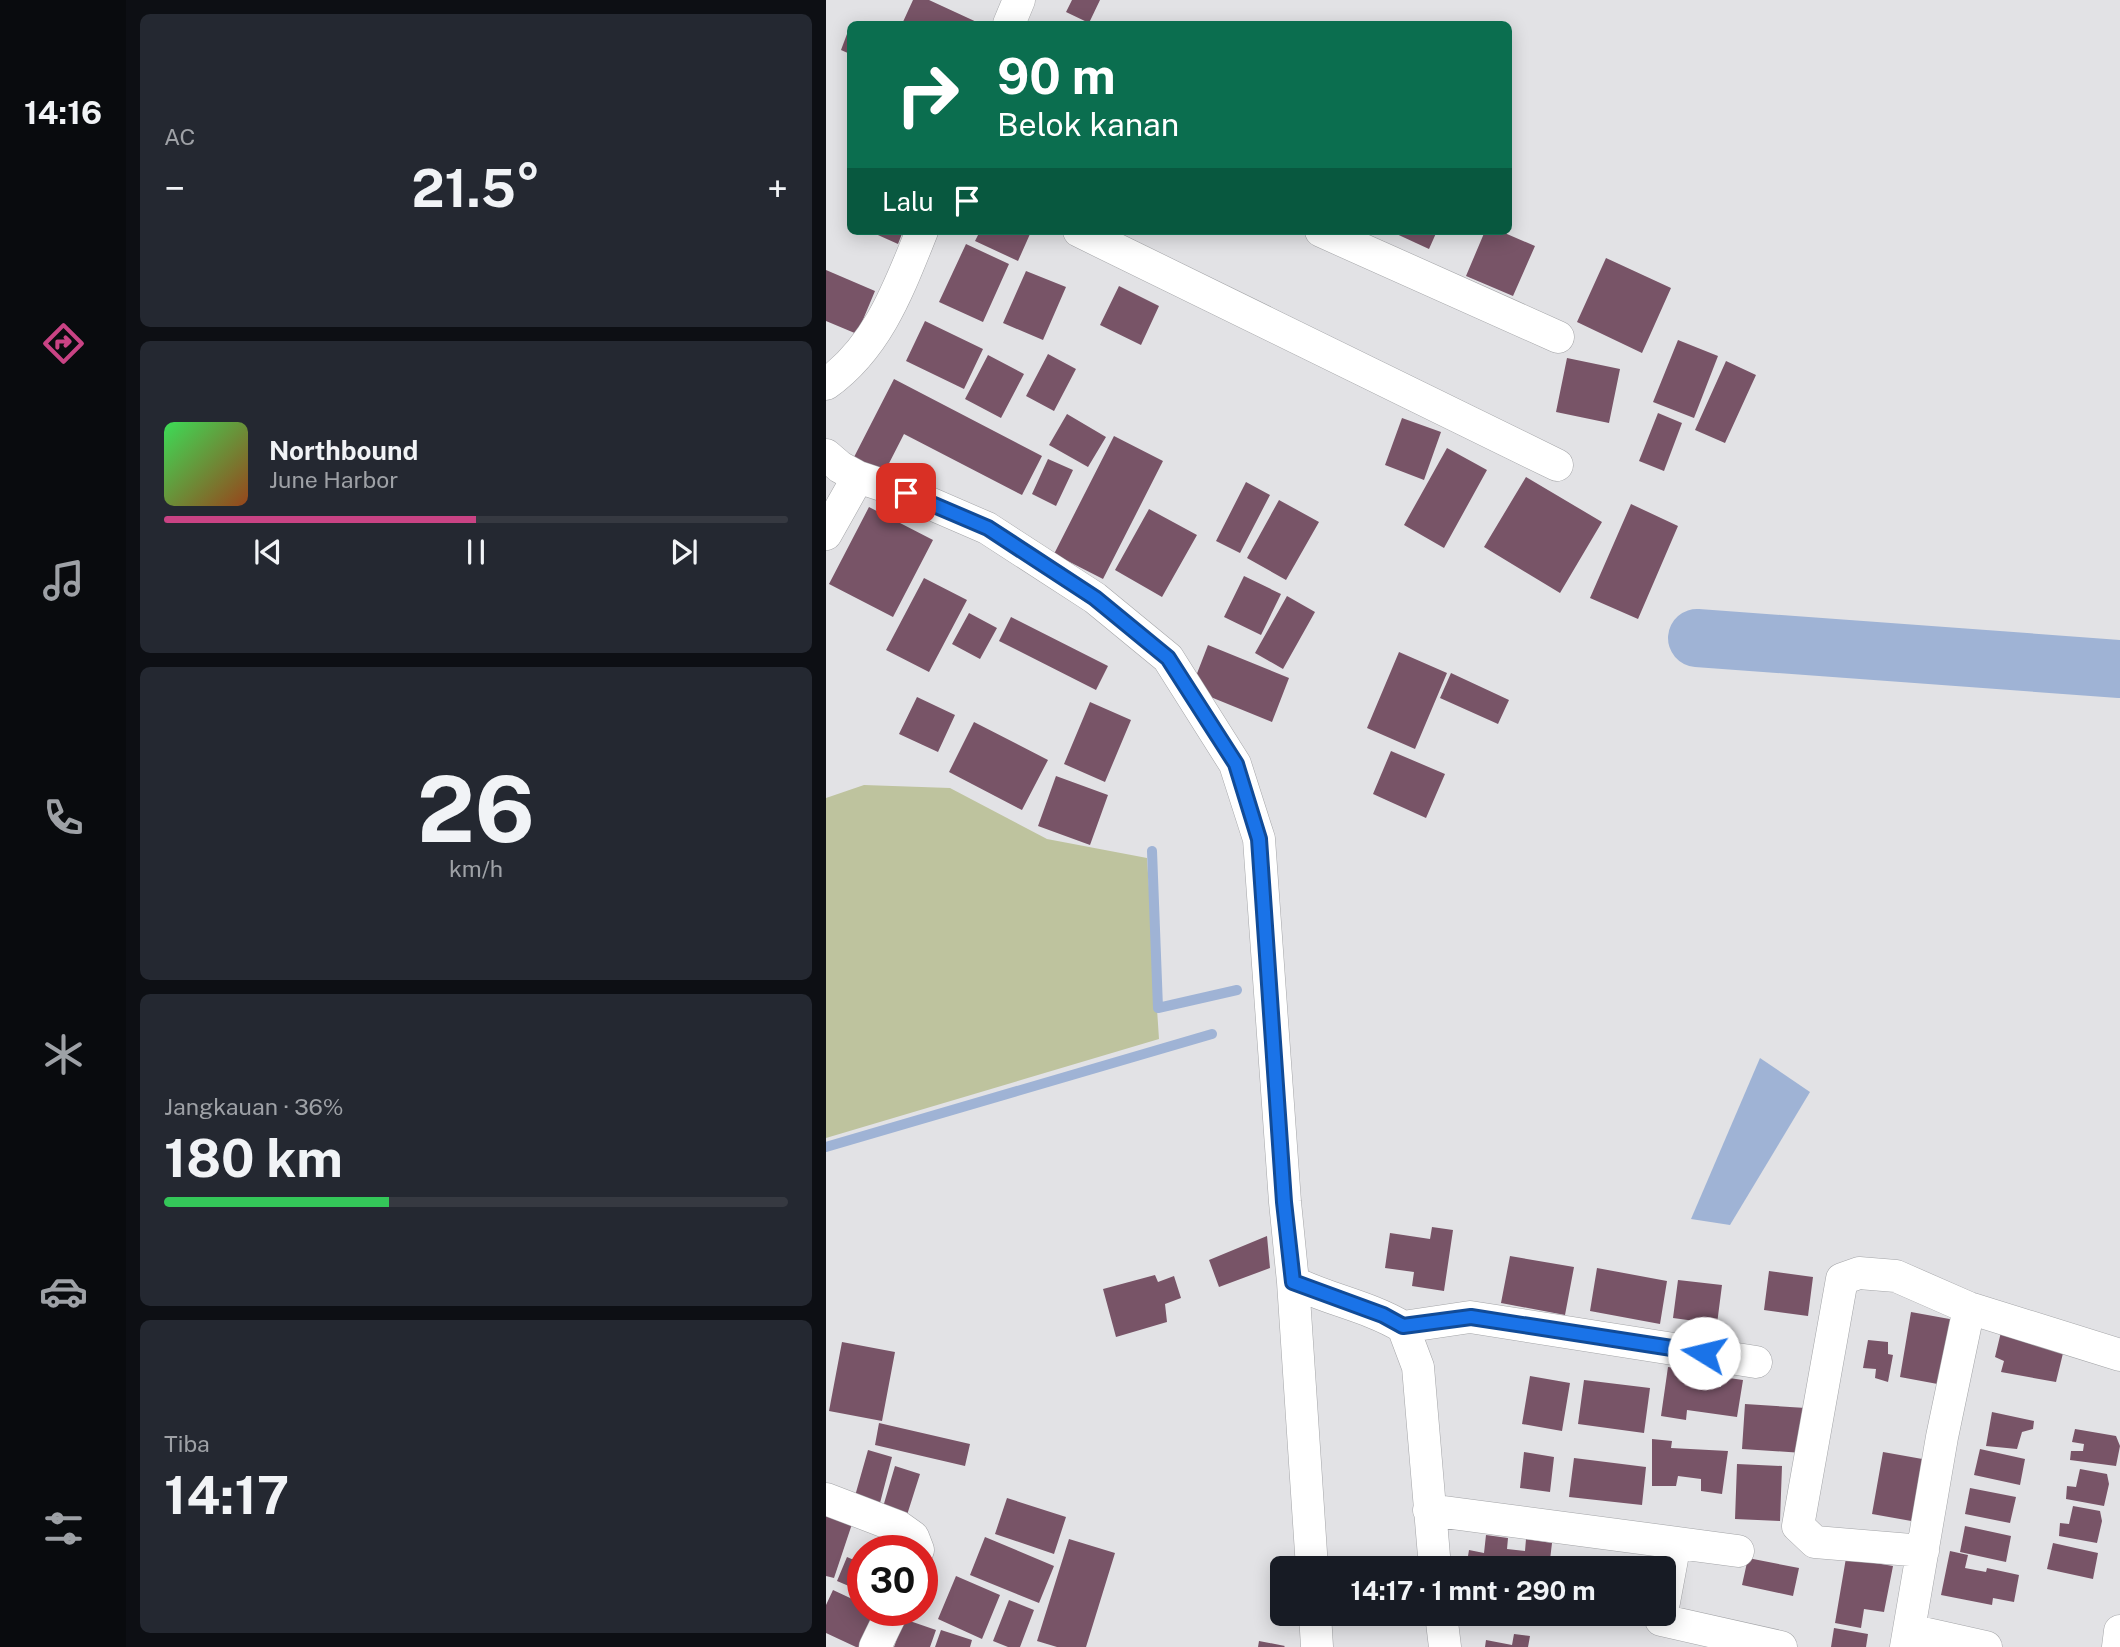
<!DOCTYPE html>
<html lang="id">
<meta charset="utf-8">
<style>
body{margin:0;font-family:"Public Sans",sans-serif;background:#242831;color:#f1f3f6;height:100vh;display:flex;flex-direction:column;font-size:26px;white-space:nowrap}
*{box-sizing:border-box;margin:0}
p{font-size:23px;color:#9ea1a6}
.icon{flex:none;width:38px;height:38px;fill:none;stroke:currentColor;stroke-width:2;stroke-linecap:round;stroke-linejoin:round}
.map{position:relative;flex:1;overflow:hidden}
.panel{display:flex;flex-direction:column;gap:14px;padding:14px;background:#0d0f14;width:700px}
.panel>*{flex:none}
.guide{position:absolute;left:21px;top:21px;width:665px;height:214px;border-radius:10px;box-shadow:0 4px 18px #0003;background:#0b6e4f;color:#fff;overflow:hidden}
.speed{position:absolute;left:21px;top:1535px;display:flex;gap:14px;font-size:35px;font-weight:700;text-align:center}
.speed>*{display:grid;place-content:center;width:91px;height:91px;border-radius:50%;background:#171b24;box-shadow:0 4px 18px #0003;line-height:1}
.speed .limit{border:10px solid #d22;background:#fff;color:#111}
.pin{position:absolute;display:grid;place-items:center;width:60px;height:60px;color:#fff;margin:-30px;border-radius:14px;box-shadow:0 4px 10px #0006}
.me{position:absolute;width:77px;margin:-38px;rotate:279deg;stroke-linejoin:round;filter:drop-shadow(0 0 5px #0008)}
.turn{display:flex;align-items:center;gap:24px;height:147px;padding:0 35px;font-size:32px}
.turn .icon{width:91px;height:91px;stroke-width:2.5}
.turn b{display:block;font-size:49px;line-height:60px}
.then{display:flex;align-items:center;height:66px;padding:0 35px;background:#0003;gap:14px;font-size:26px}
.big{font-size:52px;font-weight:700;line-height:1.1}
.panel .card{flex:1;display:flex;flex-direction:column;justify-content:center;gap:10px;min-width:0;padding:0 24px;border-radius:10px;background:#242831}
.panel .dial{align-items:center;gap:0}
.dial b{font-size:91px;line-height:1}
.song{display:flex;align-items:center;gap:21px}
.cover{width:84px;height:84px;border-radius:10px;background:linear-gradient(135deg,hsl(130 70% 55%),hsl(20 70% 35%))}
.played{height:7px;border-radius:4px;background:linear-gradient(90deg,#c94384 50%,#363941 50%)}
.keys{display:flex;justify-content:space-around;direction:ltr}
.heat{display:flex;justify-content:space-between;align-items:center;font-size:38px;direction:ltr}
.charge{height:10px;border-radius:5px;background:linear-gradient(90deg,#34c759 36%,#363941 0)}
.trip{position:absolute;left:444px;top:1556px;width:406px;height:70px;border-radius:10px;background:#171b24;box-shadow:0 4px 18px #0003;font-weight:700;line-height:70px;text-align:center}
main{display:flex;flex:1;min-height:0}
.tab-bar{display:flex;flex-direction:column;width:126px;justify-content:space-around;align-items:center;background:#090b0e;color:#9ea1a6}
.tab-bar .icon{width:49px;height:49px}
.tab-bar .on{color:#c94384}
.tab-bar b{font-size:32px;color:#f1f3f6}
.map>svg:first-child{display:block}
.green{fill:#bec39e}
.water{fill:#9fb3d5}
.lines{fill:none;stroke-linecap:round;stroke-linejoin:round}
.stream{stroke:#9fb3d5;stroke-width:10}
.river{stroke:#9fb3d5;stroke-width:58}
.building{fill:#785467}
.minor-casing{stroke:#a4a5a8;stroke-width:33}
.minor{stroke:#fff;stroke-width:32}
.route-casing{stroke:#114b97;stroke-width:18}
.route{stroke:#1a73e8;stroke-width:12}
</style>
<main>
<nav class="tab-bar">
<b>14:16</b>
<svg class="icon on" aria-label="directions" viewBox="0 0 24 24"><path d="M12 3l9 9-9 9-9-9zM9 14v-3h6M13 9l2 2-2 2"/></svg>
<svg class="icon" aria-label="music" viewBox="0 0 24 24"><path d="M9 18V5l10-2v13"/><circle cx="6" cy="18" r="3"/><circle cx="16" cy="16" r="3"/></svg>
<svg class="icon" aria-label="phone" viewBox="0 0 24 24"><path d="M5 4h4l2 5-3 2q2 4 5 5l2-3 5 2v4C11 20 4 13 5 4z"/></svg>
<svg class="icon" aria-label="climate" viewBox="0 0 24 24"><path d="M12 3v18M4 7l16 10M4 17L20 7"/></svg>
<svg class="icon" aria-label="car" viewBox="0 0 24 24"><path d="M5 17H2v-5l4-1 3-4h7l3 4 3 1v5h-3M9 17h6M6 11h13"/><circle cx="7" cy="17" r="2"/><circle cx="17" cy="17" r="2"/></svg>
<svg class="icon" aria-label="filters" viewBox="0 0 24 24"><path d="M4 7h16M4 17h16"/><circle cx="9" cy="7" r="2"/><circle cx="15" cy="17" r="2"/></svg>
</nav>
<section class="panel">
<div class="card"><p>AC</p>
<div class="heat"><a>−</a><b class="big">21.5°</b><a>+</a></div>
</div>
<div class="card">
<div class="song"><i class="cover"></i><div><b>Northbound</b><p>June Harbor</p></div></div>
<div class="played"></div>
<div class="keys"><svg class="icon" aria-label="previous" viewBox="0 0 24 24"><path d="M18 5L8 12l10 7zM5 5v14"/></svg><svg class="icon" aria-label="pause" viewBox="0 0 24 24"><path d="M8 5v14M16 5v14"/></svg><svg class="icon" aria-label="next" viewBox="0 0 24 24"><path d="M6 5l10 7-10 7zM19 5v14"/></svg></div>
</div>
<div class="card dial"><b>26</b><p>km/h</p></div>
<div class="card"><p>Jangkauan · 36%</p><b class="big">180 km</b><div class="charge"></div></div>
<div class="card"><p>Tiba</p><b class="big">14:17</b></div>
</section>
<div class="map">
<svg width="1294" height="1647" viewBox="0 0 1294 1647">
<rect width="100%" height="100%" fill="#e2e2e5"/>
<path class="green" d="M38,785L124,788L221,839L321,858L333,1039L0,1138V798Z"/>
<path class="water" d="M934,1058L984,1092L904,1225L865,1219Z"/>
<g class="lines">
<path class="stream" d="M326,851L332,1008L411,990
M0,1147L386,1034"/>
<path class="river" d="M871,638L1294,669"/>
</g>
<path class="building" d="M87,0H103L155,24H76Z
M246,0H274L263,23L240,12Z
M24,26V54L15,50Z
M43,231H77L72,244Z
M154,231H196L204,234L192,261L149,241Z
M564,231H611L603,249Z
M659,231H674L709,246L687,296L640,276Z
M140,244L183,264L157,322L113,302Z
M780,258L845,288L816,353L751,322Z
M0,270L49,291L31,334L0,321Z
M200,271L240,287L217,340L177,323Z
M293,286L333,306L315,345L274,325Z
M99,321L157,349L138,389L80,361Z
M852,340L892,356L868,418L827,402Z
M222,354L250,369L228,411L200,396Z
M162,355L198,374L175,418L139,399Z
M741,358L794,369L783,423L730,412Z
M900,361L930,375L899,443L869,430Z
M68,379L216,456L196,495L78,434L56,477L26,461Z
M832,413L856,423L838,471L813,461Z
M241,414L280,437L262,467L223,445Z
M576,418L615,432L598,480L559,465Z
M288,436L337,461L277,579L228,554Z
M621,448L661,470L618,548L578,525Z
M222,459L247,470L230,506L206,494Z
M700,477L776,522L734,593L658,547Z
M420,482L444,495L414,553L390,541Z
M453,500L493,522L460,580L421,558Z
M805,504L852,526L812,619L764,598Z
M43,507L107,540L67,617L3,584Z
M323,509L371,535L336,597L289,570Z
M418,576L455,594L435,635L398,617Z
M98,578L141,600L103,672L60,650Z
M461,596L489,612L457,669L429,653Z
M143,613L171,628L154,659L126,644Z
M185,617L282,666L270,690L173,641Z
M382,645L463,678L446,722L365,689Z
M573,652L621,673L589,749L541,728Z
M625,673L683,700L672,724L614,698Z
M91,697L129,715L112,752L73,734Z
M264,702L305,720L279,782L238,764Z
M148,722L222,760L196,810L123,772Z
M565,751L619,774L600,818L547,794Z
M230,776L282,795L264,845L212,826Z
M606,1227L627,1230L618,1291L586,1286L588,1272L559,1268L564,1233L604,1239Z
M441,1236L444,1268L393,1287L383,1260Z
M684,1256L748,1267L739,1315L675,1303Z
M771,1268L841,1281L834,1324L764,1311Z
M943,1271L987,1277L982,1316L938,1310Z
M329,1275L332,1282L348,1276L355,1298L339,1304L341,1322L290,1337L277,1289Z
M852,1280L896,1285L891,1324L847,1318Z
M1085,1312L1129,1320L1117,1385L1074,1377Z
M1175,1332L1239,1345L1230,1382L1175,1372L1178,1361L1169,1357Z
M1042,1340L1062,1342V1354L1067,1355L1062,1382L1049,1378L1050,1369L1037,1368Z
M16,1342L69,1352L56,1421L3,1411Z
M842,1367L878,1372L876,1384L895,1387L896,1377L917,1380L911,1417L861,1410L860,1420L835,1416Z
M704,1376L744,1383L736,1431L696,1424Z
M758,1380L824,1388L818,1433L752,1424Z
M919,1404L980,1408L977,1453L916,1449Z
M1166,1412L1208,1421L1207,1429L1196,1432L1191,1449L1160,1446Z
M53,1423L144,1444L139,1466L49,1445Z
M1249,1429L1290,1436L1294,1446L1290,1466L1244,1460L1245,1451H1257L1258,1444L1246,1442Z
M826,1439L846,1441L845,1448L902,1451L896,1494L875,1491V1479L852,1476L850,1486H826Z
M1154,1449L1199,1459L1194,1485L1148,1475Z
M42,1450L66,1457L54,1503L29,1496Z
M698,1452L728,1457L724,1492L694,1488Z
M1057,1452L1102,1460L1091,1522L1046,1514Z
M748,1458L820,1467L816,1505L743,1497Z
M911,1464L956,1466L954,1521L909,1519Z
M69,1466L94,1474L81,1515L57,1507Z
M1254,1469L1281,1474L1283,1484L1278,1506L1240,1499L1241,1486L1250,1487Z
M1144,1488L1190,1497L1184,1523L1139,1514Z
M181,1498L240,1517L228,1554L169,1534Z
M1247,1506L1274,1511L1276,1521L1271,1543L1233,1536L1234,1523L1243,1524Z
M0,1509L28,1518L8,1578L0,1576Z
M1139,1526L1185,1536L1180,1562L1134,1552Z
M660,1535L682,1538L681,1549L699,1551L700,1539L726,1543L723,1568H640L643,1550L658,1553Z
M159,1537L228,1566L213,1603L144,1575Z
M243,1539L289,1553L260,1647H231L211,1641Z
M1227,1543L1272,1553L1267,1579L1221,1569Z
M1124,1551L1142,1555L1139,1568L1160,1572L1161,1568L1193,1575L1188,1602L1167,1598L1166,1605L1115,1595Z
M21,1557L37,1564V1592L11,1581Z
M922,1558L973,1568L967,1596L916,1585Z
M1020,1558L1067,1566L1058,1612L1038,1609L1035,1628L1009,1623Z
M130,1576L174,1595L156,1639L112,1619Z
M7,1590L37,1604V1610H50L38,1647H30L0,1633V1605Z
M183,1600L208,1610L194,1647H182L167,1641Z
M78,1619L110,1630L104,1647H68Z
M1008,1628L1042,1634L1040,1647H1005Z
M115,1630L146,1640L144,1647H109Z
M688,1634L704,1636L702,1647H659L660,1640L686,1645Z
M433,1641L459,1646L458,1647H432Z"/>
<g class="lines">
<g class="minor-casing">
<path id="minor" d="M183,24L193,0
M253,231L731,465
M495,231L732,337
M0,384C52,347 73,288 96,231
M0,455L14,467L32,477L80,493L161,528L269,598L342,658L409,764L433,839L459,1202L467,1282L486,1568
M0,534L32,477
M467,1282C503,1300 542,1306 577,1327
M0,1499L73,1527L87,1537L92,1550
M603,1510L912,1551
M1097,1551L989,1542L972,1526L1016,1279L1033,1273L1070,1276L1143,1308L1294,1355
M609,1568L592,1367L577,1327L644,1317L930,1362
M838,1602L849,1543
M489,1614L491,1647
M615,1614L619,1647
M835,1620L955,1647
M1084,1630L1160,1647
M49,1647L67,1610
M1080,1647L1116,1437L1143,1308
M1292,1647L1294,1631"/>
</g>
<use href="#minor" class="minor"/>
</g>
<g class="lines">
<g class="route-casing">
<path id="route" d="M80,493L162,528L269,598L342,658L410,764L433,839L458,1202L467,1282L557,1315L577,1326L645,1317L878,1353"/>
</g>
<use href="#route" class="route"/>
</g>
</svg>
<div class="speed"><div class="limit">30</div></div>
<div class="pin" style="left:80px;top:493px;background:#d93025"><svg class="icon" aria-label="arrive" viewBox="0 0 24 24"><path d="M6 21V4h12l-3 4 3 4H6"/></svg></div>
<svg class="me" style="left:878px;top:1353px" viewBox="-20 -20 40 40"><circle r="19" fill="#fff"/><path d="M0-13L10 11 0 6-10 11z" fill="#1a73e8"/></svg>
<div class="trip">14:17 · 1 mnt · 290 m</div>
<div class="guide">
<div class="turn"><svg class="icon" aria-label="right" viewBox="0 0 24 24"><path d="M7 20v-9h11M14 6l5 5-5 5"/></svg><div><b>90 m</b>Belok kanan</div></div>
<div class="then">Lalu<svg class="icon" aria-label="arrive" viewBox="0 0 24 24"><path d="M6 21V4h12l-3 4 3 4H6"/></svg></div>
</div>
</div>
</main>
